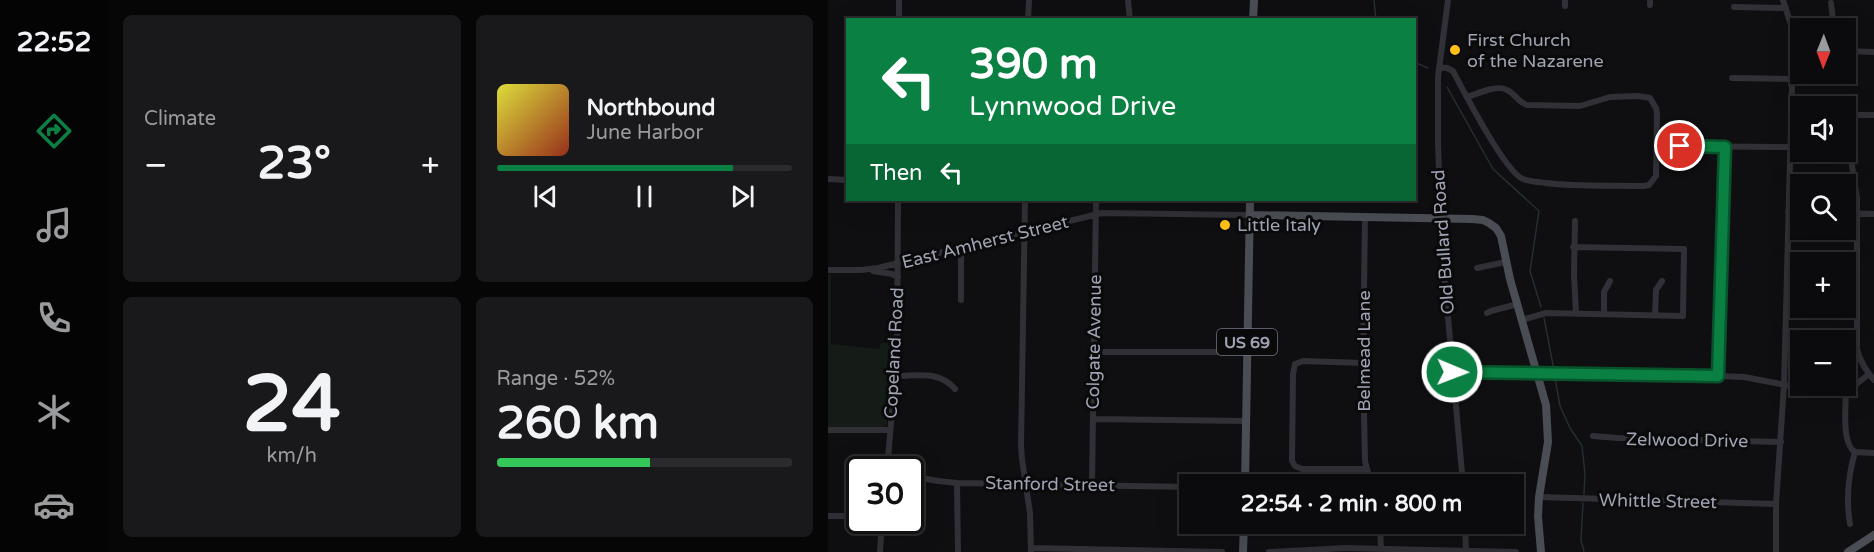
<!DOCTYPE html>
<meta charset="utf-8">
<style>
body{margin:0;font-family:"Varela Round",sans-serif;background:#19191b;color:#f1f3f6;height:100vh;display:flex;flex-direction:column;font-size:22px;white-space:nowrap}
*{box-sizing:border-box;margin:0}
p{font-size:20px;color:#9a9b9d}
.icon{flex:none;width:33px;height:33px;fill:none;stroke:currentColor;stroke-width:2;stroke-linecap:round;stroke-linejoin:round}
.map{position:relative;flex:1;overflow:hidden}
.panel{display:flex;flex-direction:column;gap:15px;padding:15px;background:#060607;width:720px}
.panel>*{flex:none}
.banner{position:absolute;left:18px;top:18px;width:570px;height:183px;border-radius:0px;box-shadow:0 6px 24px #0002,0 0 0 2px #2b2b2e;background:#0b8043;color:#fff;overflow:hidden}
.needle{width:39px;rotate:181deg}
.tools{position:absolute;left:962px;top:18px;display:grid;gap:12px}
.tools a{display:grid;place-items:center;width:66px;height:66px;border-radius:0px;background:#0b0b0d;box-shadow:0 6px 24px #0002,0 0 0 2px #2b2b2e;font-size:30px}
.speed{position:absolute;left:18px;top:456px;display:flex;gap:12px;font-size:30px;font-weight:700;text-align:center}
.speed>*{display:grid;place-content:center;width:78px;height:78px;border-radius:50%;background:#0b0b0d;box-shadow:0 6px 24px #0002,0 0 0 2px #2b2b2e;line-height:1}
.speed .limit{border:3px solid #111;border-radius:9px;background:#fff;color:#111}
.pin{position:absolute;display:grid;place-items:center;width:51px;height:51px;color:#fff;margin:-26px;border:3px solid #fff;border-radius:50%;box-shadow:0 2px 6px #0007}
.me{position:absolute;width:66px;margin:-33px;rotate:91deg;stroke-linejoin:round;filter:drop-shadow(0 0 4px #0008)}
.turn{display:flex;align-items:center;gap:21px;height:126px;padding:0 24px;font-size:27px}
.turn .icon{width:78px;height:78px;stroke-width:2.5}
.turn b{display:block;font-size:42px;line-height:51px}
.then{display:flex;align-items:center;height:57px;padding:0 24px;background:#0003;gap:12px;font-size:22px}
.big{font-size:45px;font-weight:800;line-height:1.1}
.panel .widget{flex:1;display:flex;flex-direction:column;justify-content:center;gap:9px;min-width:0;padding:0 21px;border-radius:9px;background:#19191b}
.panel .dial{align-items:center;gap:0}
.dial b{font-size:78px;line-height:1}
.song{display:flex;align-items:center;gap:18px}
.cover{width:72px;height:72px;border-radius:9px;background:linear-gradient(135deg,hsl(60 70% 55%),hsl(10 70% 35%))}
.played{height:6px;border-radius:3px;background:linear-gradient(90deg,#0b8043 80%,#2b2b2e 80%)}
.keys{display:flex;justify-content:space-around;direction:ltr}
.heat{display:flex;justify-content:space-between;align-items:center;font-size:33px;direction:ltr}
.charge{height:9px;border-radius:4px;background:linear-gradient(90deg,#34c759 52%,#2b2b2e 0)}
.panel .tiles{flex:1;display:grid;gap:15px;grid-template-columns:repeat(2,1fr)}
.trip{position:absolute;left:351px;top:474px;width:345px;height:60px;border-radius:0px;background:#0b0b0d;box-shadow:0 6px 24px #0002,0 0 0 2px #2b2b2e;font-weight:800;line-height:60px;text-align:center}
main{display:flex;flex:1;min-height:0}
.menu{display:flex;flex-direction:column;width:108px;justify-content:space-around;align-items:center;background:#040405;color:#9a9b9d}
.menu .icon{width:42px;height:42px}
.menu .active{color:#0b8043}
.menu b{font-size:27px;color:#f1f3f6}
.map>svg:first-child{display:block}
.green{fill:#151b16}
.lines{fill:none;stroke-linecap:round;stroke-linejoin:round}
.stream{stroke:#252d35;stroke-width:1.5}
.minor{stroke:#303036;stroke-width:6}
.major{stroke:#4b4d55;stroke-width:8}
.route-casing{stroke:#07532c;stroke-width:15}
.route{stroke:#0b8043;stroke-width:10}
.poi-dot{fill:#ffc118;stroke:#0a0a0b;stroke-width:2}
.labels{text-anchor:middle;stroke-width:6;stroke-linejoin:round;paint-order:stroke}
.shield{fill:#0a0a0b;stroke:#727581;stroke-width:1.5}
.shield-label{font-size:16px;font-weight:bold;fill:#9fa3b3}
.poi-label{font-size:18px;fill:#9fa3b3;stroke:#0a0a0b;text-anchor:start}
.street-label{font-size:18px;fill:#9fa3b3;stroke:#0a0a0b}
</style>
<main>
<nav class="menu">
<b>22:52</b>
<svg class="icon active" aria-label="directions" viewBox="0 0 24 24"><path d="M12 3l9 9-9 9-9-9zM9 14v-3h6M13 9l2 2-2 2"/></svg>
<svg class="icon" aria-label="music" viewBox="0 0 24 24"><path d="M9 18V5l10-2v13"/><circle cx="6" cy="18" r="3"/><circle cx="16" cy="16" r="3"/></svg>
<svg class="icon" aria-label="phone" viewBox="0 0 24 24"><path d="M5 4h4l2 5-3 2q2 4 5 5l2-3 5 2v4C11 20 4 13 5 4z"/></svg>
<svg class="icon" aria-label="climate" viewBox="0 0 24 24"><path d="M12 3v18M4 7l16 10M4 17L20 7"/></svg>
<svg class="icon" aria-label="car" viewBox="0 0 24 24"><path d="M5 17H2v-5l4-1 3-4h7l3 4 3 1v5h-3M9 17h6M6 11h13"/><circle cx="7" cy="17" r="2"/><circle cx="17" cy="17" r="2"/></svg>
</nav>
<section class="panel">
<div class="tiles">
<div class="widget"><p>Climate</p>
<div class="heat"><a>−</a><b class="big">23°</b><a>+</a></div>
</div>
<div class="widget">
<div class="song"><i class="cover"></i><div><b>Northbound</b><p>June Harbor</p></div></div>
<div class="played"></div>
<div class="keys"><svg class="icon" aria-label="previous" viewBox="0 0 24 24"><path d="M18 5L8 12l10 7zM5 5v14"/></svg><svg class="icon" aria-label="pause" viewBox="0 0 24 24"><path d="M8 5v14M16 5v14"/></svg><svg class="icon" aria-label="next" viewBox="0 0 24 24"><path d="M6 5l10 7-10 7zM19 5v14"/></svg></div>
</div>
<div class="widget dial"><b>24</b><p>km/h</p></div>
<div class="widget"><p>Range · 52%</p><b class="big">260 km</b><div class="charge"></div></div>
</div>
</section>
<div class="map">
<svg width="1046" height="552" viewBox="0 0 1046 552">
<rect width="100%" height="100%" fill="#0f0f11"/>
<path class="green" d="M0,274H3V344L52,349V343H64L59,424L55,427H0Z"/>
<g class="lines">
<path class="stream" d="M546,0L548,20
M586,62L600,68
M619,87L665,169L711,211L702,271L713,307
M716,318L726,370
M727,378L732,406L742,428L754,446L757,474L756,494
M755,503L753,540L756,551"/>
<path class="minor" d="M300,0L302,20
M620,0L610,77V144L614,250L635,484
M1003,3L1006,28
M822,5V0
M737,6V0
M906,7L958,8
M71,20V0
M200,20L201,0
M1017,51L1046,52
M611,67L619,68L625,71C636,92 677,172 695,179C702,182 711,182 718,183C750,187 783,185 816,186L821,185L828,176L829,114L828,108L822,98L810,96L782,97L752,106L699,105C688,101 688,94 679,90C669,84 649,94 639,97
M904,78L965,79
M1046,115H1024V165L1029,199V349C1032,362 1038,370 1046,380
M829,146L962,147
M0,179L20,180
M197,200L193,446L194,459L202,513L203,552
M960,212H972
M1017,213L1046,214
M537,217L535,363L537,461L543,484
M747,221L746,275L748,313
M133,248V300
M649,268L678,262
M0,270H33L50,268L274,213L422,215
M45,271L64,274L70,277
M659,313L663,311L690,304
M776,314V292L782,281
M827,315L828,290L834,281
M694,320L718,313L855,316L856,249L745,247
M265,352H419
M535,363L475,361L467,364L465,374L464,461L467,466L474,469H538
M624,372L890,376L916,377L968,387L1012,389L1026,386L1041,374
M67,376C89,376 111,370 127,389
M890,376L897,146
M1018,389C1018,405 1013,443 1027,452C1020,476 1018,500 1022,524
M265,419L417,421
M0,430H62
M765,436L790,438L953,442
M1027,452L1046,453
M59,470L69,354L70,200
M82,476L110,481L129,483L362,487
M129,483L130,552
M264,485L268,200
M711,497L948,504
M0,516H32
M552,524L553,551
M637,524L638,551
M203,548L394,552
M52,552L54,520
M441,552L517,548L688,552
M948,552V504L956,385L965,50L964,28L955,0"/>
<path class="major" d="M425,20L426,0
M422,215L644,219L655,220L661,223L668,228L673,236L682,279L718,405L720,442L711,497L710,516L713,552
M417,484L422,200
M415,552L416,524
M1020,552L1046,535"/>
</g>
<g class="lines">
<g class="route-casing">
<path id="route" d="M624,372L890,376L897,147L852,146"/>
</g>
<use href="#route" class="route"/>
</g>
<g class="poi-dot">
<circle cx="627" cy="50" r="6"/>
<circle cx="397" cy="225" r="6"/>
</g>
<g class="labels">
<rect class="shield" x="389" y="329" width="60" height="26" rx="4.5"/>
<g class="shield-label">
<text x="419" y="348">US 69</text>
</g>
<g class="poi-label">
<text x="639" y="46">First Church<tspan x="639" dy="21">of the Nazarene</tspan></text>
<text x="409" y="231">Little Italy</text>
</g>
<g class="street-label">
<text transform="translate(157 242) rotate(-14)" y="6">East Amherst Street</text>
<text transform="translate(615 242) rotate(-94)" y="6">Old Bullard Road</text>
<text transform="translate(266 342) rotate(-89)" y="6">Colgate Avenue</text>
<text transform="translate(536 351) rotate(-90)" y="6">Belmead Lane</text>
<text transform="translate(66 353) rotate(-87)" y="6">Copeland Road</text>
<text transform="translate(859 440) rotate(1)" y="6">Zelwood Drive</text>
<text transform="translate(222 484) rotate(1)" y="6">Stanford Street</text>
<text transform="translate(830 501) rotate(1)" y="6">Whittle Street</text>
</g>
</g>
</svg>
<div class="tools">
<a><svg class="needle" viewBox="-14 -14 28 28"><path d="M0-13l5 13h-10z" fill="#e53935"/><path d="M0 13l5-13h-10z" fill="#9a9b9d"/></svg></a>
<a><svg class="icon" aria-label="sound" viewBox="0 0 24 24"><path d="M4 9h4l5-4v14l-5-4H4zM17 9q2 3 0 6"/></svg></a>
<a><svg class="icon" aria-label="search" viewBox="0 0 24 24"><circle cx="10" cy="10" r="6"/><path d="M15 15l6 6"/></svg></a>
<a>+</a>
<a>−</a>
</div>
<div class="speed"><div class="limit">30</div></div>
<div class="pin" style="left:852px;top:146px;background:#d93025"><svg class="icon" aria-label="arrive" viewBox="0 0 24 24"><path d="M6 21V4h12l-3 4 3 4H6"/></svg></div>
<svg class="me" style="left:624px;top:372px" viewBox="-20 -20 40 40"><circle r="17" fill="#0b8043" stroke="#fff" stroke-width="3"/><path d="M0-11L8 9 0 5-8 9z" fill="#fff"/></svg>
<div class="trip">22:54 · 2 min · 800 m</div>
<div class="banner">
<div class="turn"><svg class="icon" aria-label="left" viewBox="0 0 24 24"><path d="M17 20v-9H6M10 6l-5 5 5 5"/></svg><div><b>390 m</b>Lynnwood Drive</div></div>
<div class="then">Then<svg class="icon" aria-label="left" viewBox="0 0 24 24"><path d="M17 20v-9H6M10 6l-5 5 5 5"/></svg></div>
</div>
</div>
</main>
